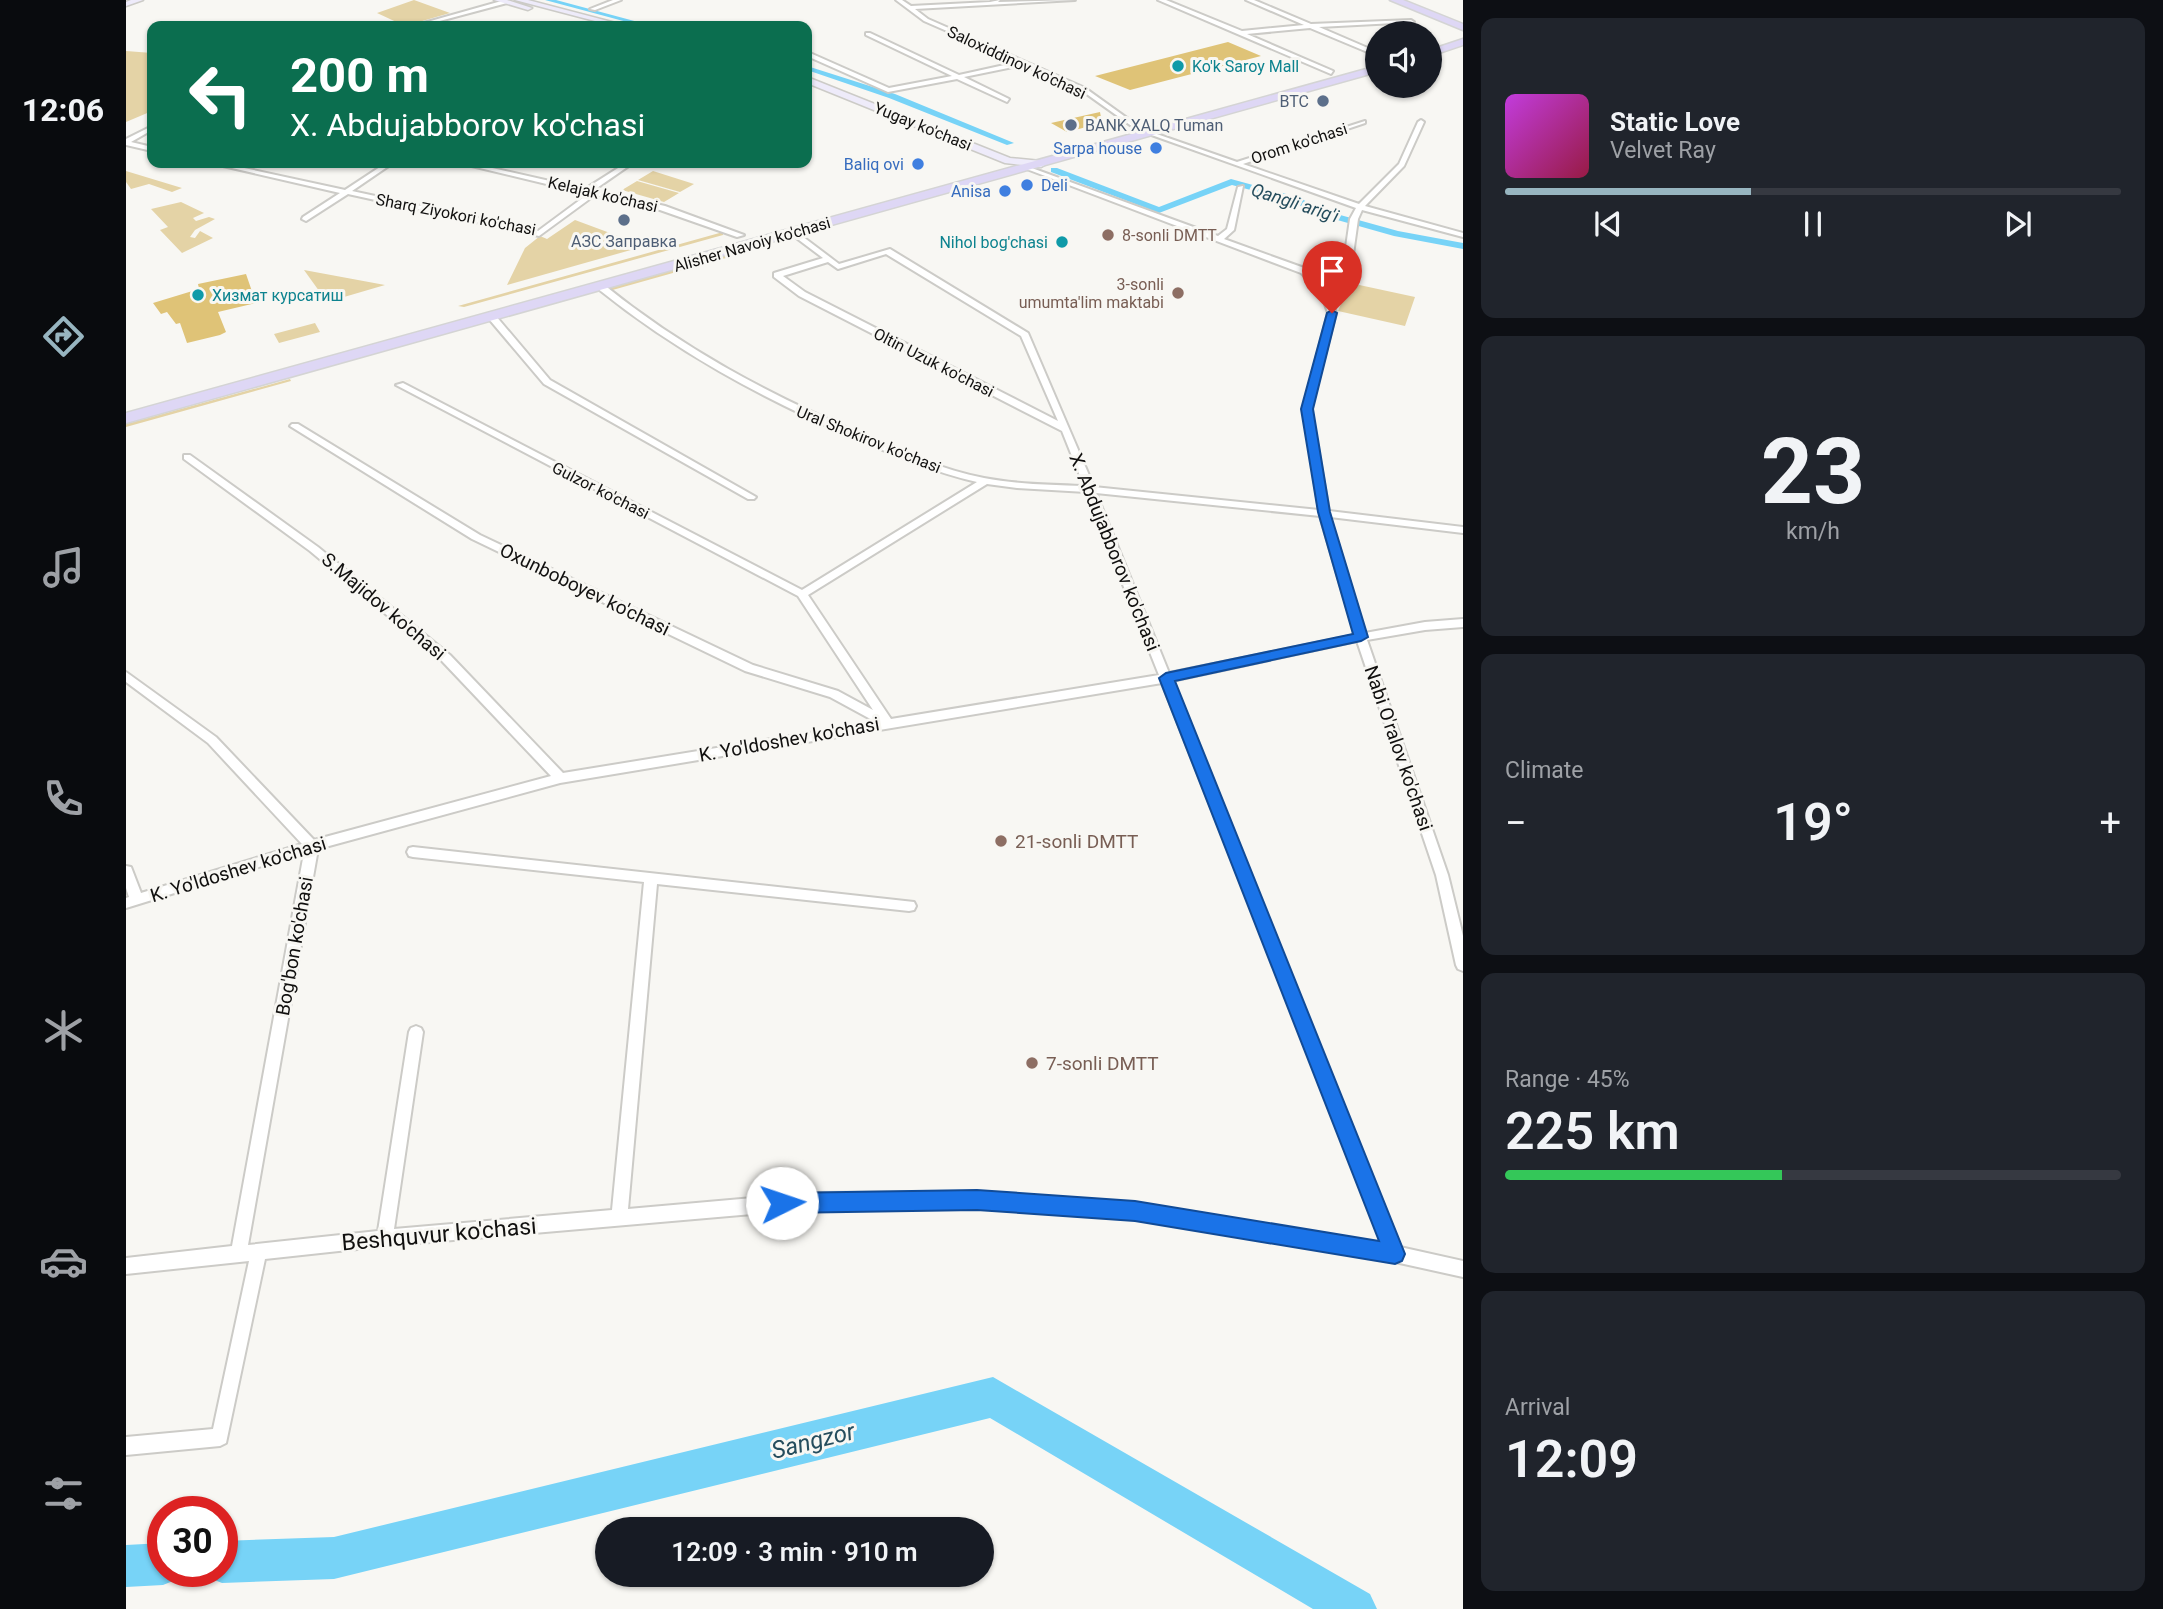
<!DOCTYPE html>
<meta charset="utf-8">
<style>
body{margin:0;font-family:Roboto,sans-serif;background:#20242c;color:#f1f3f6;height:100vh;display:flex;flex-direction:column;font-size:26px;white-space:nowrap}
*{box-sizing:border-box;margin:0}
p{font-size:23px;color:#9ea1a6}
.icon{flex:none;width:38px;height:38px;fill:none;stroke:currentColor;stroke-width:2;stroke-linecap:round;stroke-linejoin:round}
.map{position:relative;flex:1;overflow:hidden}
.sheet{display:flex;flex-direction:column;gap:18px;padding:18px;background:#0d0f14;width:700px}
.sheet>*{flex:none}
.top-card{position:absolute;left:21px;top:21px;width:665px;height:147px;border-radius:14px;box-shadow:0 2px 5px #0004;background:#0b6e4f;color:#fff;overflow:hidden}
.buttons{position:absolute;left:1239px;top:21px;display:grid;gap:14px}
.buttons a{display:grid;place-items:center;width:77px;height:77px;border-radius:50%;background:#171b24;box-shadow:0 2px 5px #0004;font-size:35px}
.speed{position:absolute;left:21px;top:1496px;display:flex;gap:14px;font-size:35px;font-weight:700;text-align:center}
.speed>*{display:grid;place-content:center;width:91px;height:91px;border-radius:50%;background:#171b24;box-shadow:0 2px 5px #0004;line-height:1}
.speed .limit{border:10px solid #d22;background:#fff;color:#111}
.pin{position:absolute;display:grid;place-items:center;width:60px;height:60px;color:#fff;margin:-72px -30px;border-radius:50% 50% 50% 0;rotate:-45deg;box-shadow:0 0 7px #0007}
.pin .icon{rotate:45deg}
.me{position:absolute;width:77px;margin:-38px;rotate:86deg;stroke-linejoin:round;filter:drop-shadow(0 0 5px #0008)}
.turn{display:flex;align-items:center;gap:24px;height:147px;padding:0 28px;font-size:32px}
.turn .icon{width:91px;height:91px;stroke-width:2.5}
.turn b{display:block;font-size:49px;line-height:60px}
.big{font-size:52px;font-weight:600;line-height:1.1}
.sheet .widget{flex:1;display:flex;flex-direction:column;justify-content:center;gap:10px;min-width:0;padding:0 24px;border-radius:14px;background:#20242c}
.sheet .dial{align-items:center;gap:0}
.dial b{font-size:91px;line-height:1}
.song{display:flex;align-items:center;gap:21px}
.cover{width:84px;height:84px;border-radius:10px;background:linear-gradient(135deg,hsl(290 70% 55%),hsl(340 70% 35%))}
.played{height:7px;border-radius:4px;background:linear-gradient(90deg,#97b5c0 40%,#363941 40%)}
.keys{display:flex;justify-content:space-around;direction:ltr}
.heat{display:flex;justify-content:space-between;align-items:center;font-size:38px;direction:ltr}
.charge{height:10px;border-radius:5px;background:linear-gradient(90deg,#34c759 45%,#363941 0)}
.trip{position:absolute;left:469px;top:1517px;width:399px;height:70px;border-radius:35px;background:#171b24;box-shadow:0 2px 5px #0004;font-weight:600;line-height:70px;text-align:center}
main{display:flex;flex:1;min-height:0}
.menu{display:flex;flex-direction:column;width:126px;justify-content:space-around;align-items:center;background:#090b0e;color:#9ea1a6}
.menu .icon{width:49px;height:49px}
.menu .on{color:#97b5c0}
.menu b{font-size:32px;color:#f1f3f6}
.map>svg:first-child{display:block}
.green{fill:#e4d3a6}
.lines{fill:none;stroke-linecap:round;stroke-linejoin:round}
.canal{fill:#77d3f7;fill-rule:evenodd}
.river{fill:#77d3f7;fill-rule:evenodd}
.building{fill:#dfc377}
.minor-casing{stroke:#cccbc7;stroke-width:4}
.secondary-casing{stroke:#cccbc7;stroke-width:3}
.primary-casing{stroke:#d4d4d4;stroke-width:3}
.minor{fill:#fff;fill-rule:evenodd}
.secondary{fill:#eeebfa;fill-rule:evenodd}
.primary{fill:#ded7f5;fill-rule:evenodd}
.route{fill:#1a73e8;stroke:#114b97;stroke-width:2}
.culture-dot{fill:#0f9aa8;stroke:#f8f7f3;stroke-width:2.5}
.service-dot{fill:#5c6f8a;stroke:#f8f7f3;stroke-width:2.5}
.shop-dot{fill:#3f7fe0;stroke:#f8f7f3;stroke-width:2.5}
.education-dot{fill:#8d6e63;stroke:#f8f7f3;stroke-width:2.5}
.labels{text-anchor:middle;stroke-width:6;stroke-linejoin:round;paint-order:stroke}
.far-street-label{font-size:16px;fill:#11100f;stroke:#f8f7f3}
.far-culture-label{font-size:16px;fill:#0d838f;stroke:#f8f7f3;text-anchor:start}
.far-service-label{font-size:16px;fill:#4e5e75;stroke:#f8f7f3;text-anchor:end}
.far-shop-label{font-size:16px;fill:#366cbe;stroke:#f8f7f3;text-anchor:end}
.far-education-label{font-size:16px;fill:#785e54;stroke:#f8f7f3;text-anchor:start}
.far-water-label{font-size:18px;font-style:italic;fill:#254d5d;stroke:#f8f7f3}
.street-label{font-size:19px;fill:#11100f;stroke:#f8f7f3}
.education-label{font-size:19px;fill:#785e54;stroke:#f8f7f3;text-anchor:start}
.near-street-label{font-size:23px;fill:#11100f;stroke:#f8f7f3}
.near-water-label{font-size:24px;font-style:italic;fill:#254d5d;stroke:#f8f7f3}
</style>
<main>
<nav class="menu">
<b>12:06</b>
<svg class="icon on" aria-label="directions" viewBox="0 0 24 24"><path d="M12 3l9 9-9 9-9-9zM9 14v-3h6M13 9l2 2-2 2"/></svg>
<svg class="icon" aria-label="music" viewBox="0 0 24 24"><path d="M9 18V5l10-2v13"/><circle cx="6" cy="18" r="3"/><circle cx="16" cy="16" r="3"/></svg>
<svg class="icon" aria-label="phone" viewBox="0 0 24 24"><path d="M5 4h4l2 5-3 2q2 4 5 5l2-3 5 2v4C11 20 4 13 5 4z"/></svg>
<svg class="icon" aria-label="climate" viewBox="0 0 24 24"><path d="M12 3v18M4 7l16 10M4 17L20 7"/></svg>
<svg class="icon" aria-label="car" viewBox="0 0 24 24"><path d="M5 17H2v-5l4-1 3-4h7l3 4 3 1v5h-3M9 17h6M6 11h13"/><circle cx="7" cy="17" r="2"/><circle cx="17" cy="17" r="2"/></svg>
<svg class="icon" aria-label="filters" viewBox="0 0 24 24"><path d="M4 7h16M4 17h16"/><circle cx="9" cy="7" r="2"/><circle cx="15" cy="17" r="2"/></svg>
</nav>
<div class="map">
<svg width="1337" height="1609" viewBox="0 0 1337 1609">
<rect width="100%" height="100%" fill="#f8f7f3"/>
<path class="green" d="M288,0L324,13L279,26L251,13Z
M0,51L26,53V111L0,122Z
M0,171L56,188L46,192L23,184L5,189L0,182Z
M527,171L568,184L554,192L512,180Z
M511,181L553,193L538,202L496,190Z
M55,202L78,213L67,218L70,221L83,217L89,219L69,230L64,237L69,238L74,231L87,238L56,253L34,230L42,227L25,209Z
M449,220L519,246L381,285L399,248L414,236L421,239Z
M597,232V235L338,307L332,306Z
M615,250L625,251L483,291L480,289Z
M178,270L259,285L201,302Z
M1224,283L1289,297L1279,326L1212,311Z
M189,323L194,332L153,343L148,334Z
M164,379L165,381L0,427V424Z"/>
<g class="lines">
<path class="canal" d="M419,0H430L527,26H516Z
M681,66L769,94L888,143L881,145L763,98L681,70Z
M925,168H931L1033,207L1105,179L1175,198L1189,208L1272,231L1337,243V249L1268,236L1183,212L1169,202L1106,185L1033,213L925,172Z"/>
<path class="river" d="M867,1377L1244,1594L1251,1609H1187L864,1418L208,1579L96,1583L81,1577L79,1572H96V1541L208,1537Z
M37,1543V1572H55L52,1579L37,1585L0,1587V1545Z"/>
</g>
<path class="building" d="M1102,42L1135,56L1004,90L969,76Z
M974,112L976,123L941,132L925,123Z
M120,274L130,303L92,312L100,332L94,335L61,343L54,323L50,324L41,312L35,314L27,303L73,289L72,284Z"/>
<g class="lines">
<g class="minor-casing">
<path id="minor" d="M379,0L381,3L295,26H287Z
M487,0H495L469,10L464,9Z
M770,0H776L785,6L864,2L874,0L872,2L949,0L789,9L802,19L959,88L1012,126L1007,127L955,90L897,65L838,77L883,99L881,102L831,79L762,92L681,56V53H684L763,88L826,76L740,35V33H744L833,75L892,62L798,21Z
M1032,0H1040L1116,31L1178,25L1120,0H1128L1185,24L1285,20L1288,22L1193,27L1251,52V56L1184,28L1121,34L1207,71L1205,74Z
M1295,120L1298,122L1278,166L1239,206L1337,233V237L1236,210L1232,219L1224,276L1202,289L1210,313L1185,409L1203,511L1337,527V533L1204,517L1239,633L1299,622L1337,619V627L1299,630L1241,640L1322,875L1337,936V971L1332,969L1330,965L1310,875L1231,641L1046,681L1274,1247L1337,1261V1277L1269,1262L1009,1219L851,1208L683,1209L259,1246L139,1259L100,1443L94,1446L0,1455V1437L87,1429L123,1261L0,1274V1258L106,1246L178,853L0,908V898L3,897L0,888V866L5,867L15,893L176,844L82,743L0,682V672L90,737L188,840L425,776L316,661L184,551L58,459V455H64L192,547L324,655L437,773L750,722L704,697L619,671L346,539L164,426L166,424H172L354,535L627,665L712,691L747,710L672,596L270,385L277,383L676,590L851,482C807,472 766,454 725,437C634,397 549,351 471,288V284H477C557,349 644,395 738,435C776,452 816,470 858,478C890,484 925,485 958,486L936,431L673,296L648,277V273L697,258L665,234L664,232L668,230L713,264L764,249L902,333L968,487L1193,510L1177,409L1202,313L1194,289L1175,273L898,168L903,167L1092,236L1101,229L1112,187L1117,186L1108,230L1098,239L1181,269L1199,285L1216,275L1224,219L1230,208L1020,133L1025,132L1111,162L1239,121V123L1117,164L1233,204L1273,164L1292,122ZM760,254L895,336L932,421L679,292L657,276L702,262L712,269ZM861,484L891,488L960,492L1033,675L765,719L682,595ZM970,493L1194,516L1229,635L1043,673ZM1036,683L1257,1244L1009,1203L851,1192L683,1193L502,1209L531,884L783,911L788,910L790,906L788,902L287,847L283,848L281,852L283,856L287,857L518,882L486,1210L268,1229L297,1032L295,1028L290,1026L285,1028L283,1032L252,1231L122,1245L192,849L434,783Z
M26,126V130L5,142L26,147V151L0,145V139Z
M84,163H95L219,190L260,163H267L226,191L412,231L462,194L333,163H344L459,189L500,163H507L468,190L539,206L618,235L611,237L534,210L469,195L413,236L222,194L180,221L176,219L177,217L214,193Z
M363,315H369L424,380L630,497L628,499H622L418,384L363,319Z"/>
</g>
<g class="secondary-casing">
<path id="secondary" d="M5,0H17L0,6V2Z
M368,0H381L406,8L402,10Z
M389,0H402L501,26H488Z
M681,77L884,158L915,161L920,164L915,167L879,163L681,83Z"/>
</g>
<g class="primary-casing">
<path id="primary" d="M1264,0H1277L1337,24V30Z
M1337,39V45L1304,56V50Z
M1251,66V72L0,423V413Z"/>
</g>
<use href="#minor" class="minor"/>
<use href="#secondary" class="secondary"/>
<use href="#primary" class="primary"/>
</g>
<path class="route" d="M1206,310L1211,313L1187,409L1204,512L1242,637L1235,641L1049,681L1279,1254L1276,1261L1269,1264L1009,1221L851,1210L656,1213L649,1210L646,1203L649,1196L656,1193L851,1190L1009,1201L1253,1241L1033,678L1040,673L1227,634L1192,512L1175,409L1201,313Z"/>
<g class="culture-dot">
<circle cx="1052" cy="66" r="7"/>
<circle cx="936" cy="242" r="7"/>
<circle cx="72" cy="295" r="7"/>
</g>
<g class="service-dot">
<circle cx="1197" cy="101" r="7"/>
<circle cx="945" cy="125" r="7"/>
<circle cx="498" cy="220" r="7"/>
</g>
<g class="shop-dot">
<circle cx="1030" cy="148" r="7"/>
<circle cx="792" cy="164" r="7"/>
<circle cx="901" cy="185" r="7"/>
<circle cx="879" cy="191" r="7"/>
</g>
<g class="education-dot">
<circle cx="982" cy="235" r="7"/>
<circle cx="1052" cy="293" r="7"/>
<circle cx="875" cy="841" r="7"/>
<circle cx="906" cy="1063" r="7"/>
</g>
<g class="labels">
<g class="far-street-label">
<text transform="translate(891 62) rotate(25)" y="6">Saloxiddinov ko'chasi</text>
<text transform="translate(797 126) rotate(22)" y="6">Yugay ko'chasi</text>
<text transform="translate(1173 143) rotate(-18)" y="6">Orom ko'chasi</text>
<text transform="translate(477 194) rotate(13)" y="6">Kelajak ko'chasi</text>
<text transform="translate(330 214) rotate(11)" y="6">Sharq Ziyokori ko'chasi</text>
<text transform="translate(626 244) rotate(-16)" y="6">Alisher Navoiy ko'chasi</text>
<text transform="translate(808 362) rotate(27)" y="6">Oltin Uzuk ko'chasi</text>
<text transform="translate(743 439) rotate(22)" y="6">Ural Shokirov ko'chasi</text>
<text transform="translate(475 490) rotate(27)" y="6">Gulzor ko'chasi</text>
</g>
<g class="far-culture-label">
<text x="1066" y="72">Ko'k Saroy Mall</text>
<text x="922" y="248" text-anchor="end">Nihol bog'chasi</text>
<text x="86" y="301">Хизмат курсатиш</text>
</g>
<g class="far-service-label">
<text x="1183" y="107">BTC</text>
<text x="959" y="131" text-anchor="start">BANK XALQ Tuman</text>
<text x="498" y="247" text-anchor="middle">АЗС Заправка</text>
</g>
<g class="far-shop-label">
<text x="1016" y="154">Sarpa house</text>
<text x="778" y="170">Baliq ovi</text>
<text x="915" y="191" text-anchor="start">Deli</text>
<text x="865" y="197">Anisa</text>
</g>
<g class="far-education-label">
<text x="996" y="241">8-sonli DMTT</text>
<text x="1038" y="290" text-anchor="end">3-sonli<tspan x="1038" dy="18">umumta'lim maktabi</tspan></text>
</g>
<g class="far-water-label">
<text transform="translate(1169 203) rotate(18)" y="6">Qangli arig'i</text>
</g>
<g class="street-label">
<text transform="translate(989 552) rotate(68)" y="7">X. Abdujabborov ko'chasi</text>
<text transform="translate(459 589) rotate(26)" y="7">Oxunboboyev ko'chasi</text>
<text transform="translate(258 606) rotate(40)" y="7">S.Majidov ko'chasi</text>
<text transform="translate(663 739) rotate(-10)" y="7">K. Yo'ldoshev ko'chasi</text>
<text transform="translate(1273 748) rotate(71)" y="7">Nabi O'ralov ko'chasi</text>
<text transform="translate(112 869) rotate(-17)" y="7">K. Yo'ldoshev ko'chasi</text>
<text transform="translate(168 946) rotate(-80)" y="7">Bog'bon ko'chasi</text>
</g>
<g class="education-label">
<text x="889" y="848">21-sonli DMTT</text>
<text x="920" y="1070">7-sonli DMTT</text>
</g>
<g class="near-street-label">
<text transform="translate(313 1234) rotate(-5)" y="8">Beshquvur ko'chasi</text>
</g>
<g class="near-water-label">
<text transform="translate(687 1441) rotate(-14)" y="8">Sangzor</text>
</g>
</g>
</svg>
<div class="buttons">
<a><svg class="icon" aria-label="sound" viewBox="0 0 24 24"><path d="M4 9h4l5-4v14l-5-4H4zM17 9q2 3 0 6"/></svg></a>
</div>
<div class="speed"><div class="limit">30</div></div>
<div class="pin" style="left:1206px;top:313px;background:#d93025"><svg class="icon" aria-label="arrive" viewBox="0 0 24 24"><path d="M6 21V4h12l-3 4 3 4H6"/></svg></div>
<svg class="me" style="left:656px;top:1203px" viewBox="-20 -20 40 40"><circle r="19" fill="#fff"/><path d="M0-13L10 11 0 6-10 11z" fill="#1a73e8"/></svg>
<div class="trip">12:09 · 3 min · 910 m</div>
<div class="top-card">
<div class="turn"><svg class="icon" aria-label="left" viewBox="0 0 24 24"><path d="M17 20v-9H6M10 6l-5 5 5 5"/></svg><div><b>200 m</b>X. Abdujabborov ko'chasi</div></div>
</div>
</div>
<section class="sheet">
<div class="widget">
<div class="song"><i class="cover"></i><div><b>Static Love</b><p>Velvet Ray</p></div></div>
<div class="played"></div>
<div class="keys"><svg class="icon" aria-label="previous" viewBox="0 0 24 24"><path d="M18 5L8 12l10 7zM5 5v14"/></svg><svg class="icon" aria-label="pause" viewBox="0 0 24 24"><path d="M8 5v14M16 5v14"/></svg><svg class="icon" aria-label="next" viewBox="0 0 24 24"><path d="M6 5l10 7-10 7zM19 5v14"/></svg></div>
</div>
<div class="widget dial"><b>23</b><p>km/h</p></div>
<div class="widget"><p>Climate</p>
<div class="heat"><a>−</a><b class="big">19°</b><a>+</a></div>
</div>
<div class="widget"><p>Range · 45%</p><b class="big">225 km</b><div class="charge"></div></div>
<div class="widget"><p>Arrival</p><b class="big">12:09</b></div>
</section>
</main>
